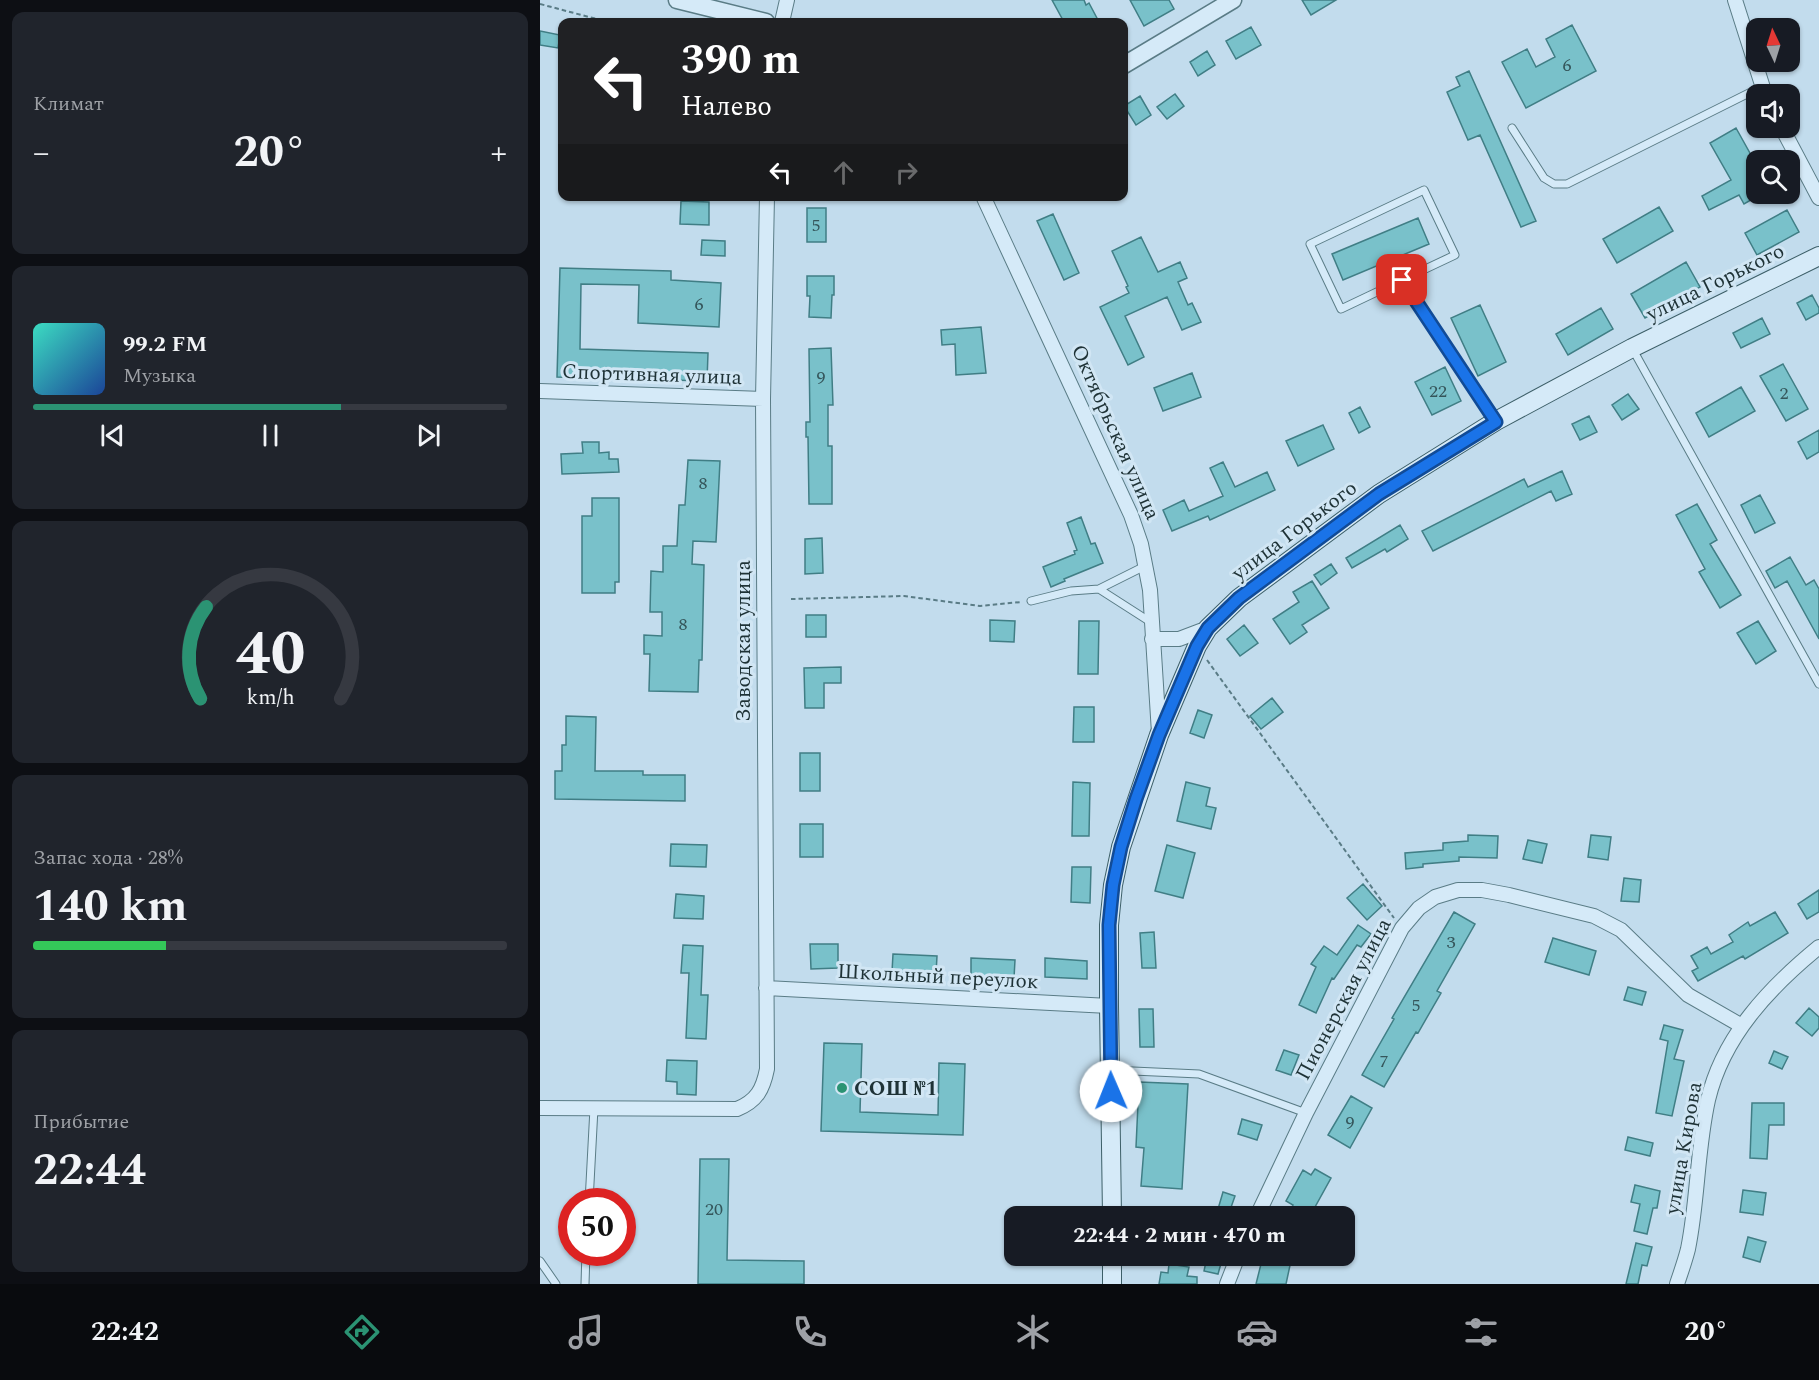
<!DOCTYPE html>
<html lang="ru">
<meta charset="utf-8">
<style>
body{margin:0;font-family:Spectral,serif;background:#20242c;color:#f1f3f6;height:100vh;display:flex;flex-direction:column;font-size:22px;white-space:nowrap}
*{box-sizing:border-box;margin:0}
p{font-size:20px;color:#9ea1a6}
.icon{flex:none;width:33px;height:33px;fill:none;stroke:currentColor;stroke-width:2;stroke-linecap:round;stroke-linejoin:round}
.map{position:relative;flex:1;overflow:hidden}
.panel{display:flex;flex-direction:column;gap:12px;padding:12px;background:#0d0f14;width:540px}
.panel>*{flex:none}
.guide{position:absolute;left:18px;top:18px;width:570px;height:183px;border-radius:12px;box-shadow:0 2px 4px #0004;background:#202124;color:#fff;overflow:hidden}
.needle{width:39px;rotate:356deg}
.tools{position:absolute;left:1206px;top:18px;display:grid;gap:12px}
.tools a{display:grid;place-items:center;width:54px;height:54px;border-radius:12px;background:#171b24;box-shadow:0 2px 4px #0004;font-size:30px}
.speed{position:absolute;left:18px;top:1188px;display:flex;gap:12px;font-size:30px;font-weight:700;text-align:center}
.speed>*{display:grid;place-content:center;width:78px;height:78px;border-radius:50%;background:#171b24;box-shadow:0 2px 4px #0004;line-height:1}
.speed .limit{border:9px solid #d22;background:#fff;color:#111}
.pin{position:absolute;display:grid;place-items:center;width:51px;height:51px;color:#fff;margin:-26px;border-radius:12px;box-shadow:0 3px 9px #0006}
.me{position:absolute;width:66px;margin:-33px;rotate:359deg;stroke-linejoin:round;filter:drop-shadow(0 0 4px #0008)}
.turn{display:flex;align-items:center;gap:21px;height:126px;padding:0 24px;font-size:27px}
.turn .icon{width:78px;height:78px;stroke-width:2.5}
.turn b{display:block;font-size:42px;line-height:51px}
.lanes{display:flex;align-items:center;height:57px;padding:0 24px;background:#0003;justify-content:center;gap:30px;direction:ltr}
.lanes .off{opacity:.35}
.big{font-size:45px;font-weight:700;line-height:1.1}
.panel .widget{flex:1;display:flex;flex-direction:column;justify-content:center;gap:9px;min-width:0;padding:0 21px;border-radius:12px;background:#20242c}
.panel .dial{align-items:center;gap:0}
.dial svg{height:156px;overflow:visible;fill:none;stroke:#363941;stroke-width:7;stroke-linecap:round;text-anchor:middle}
.dial text{fill:#f1f3f6;stroke:none}
.song{display:flex;align-items:center;gap:18px}
.cover{width:72px;height:72px;border-radius:9px;background:linear-gradient(135deg,hsl(170 70% 55%),hsl(220 70% 35%))}
.played{height:6px;border-radius:3px;background:linear-gradient(90deg,#2b9373 65%,#363941 65%)}
.keys{display:flex;justify-content:space-around;direction:ltr}
.heat{display:flex;justify-content:space-between;align-items:center;font-size:33px;direction:ltr}
.charge{height:9px;border-radius:4px;background:linear-gradient(90deg,#34c759 28%,#363941 0)}
.trip{position:absolute;left:464px;top:1206px;width:351px;height:60px;border-radius:12px;background:#171b24;box-shadow:0 2px 4px #0004;font-weight:700;line-height:60px;text-align:center}
.menu{display:flex;height:96px;justify-content:space-around;align-items:center;background:#090b0e;color:#9ea1a6}
.menu .icon{width:42px;height:42px}
.menu .selected{color:#2b9373}
.menu b{font-size:27px;color:#f1f3f6}
main{display:flex;flex:1;min-height:0}
.map>svg:first-child{display:block}
.building{fill:#79c1ca;stroke:#407e85;stroke-width:1.5}
.lines{fill:none;stroke-linecap:round;stroke-linejoin:round}
.service-casing{stroke:#5a7c86;stroke-width:9}
.minor-casing{stroke:#5a7c86;stroke-width:16}
.tertiary-casing{stroke:#5a7c86;stroke-width:19}
.secondary-casing{stroke:#3d5f68;stroke-width:20}
.path{stroke:#5a7c86;stroke-width:2;stroke-dasharray:4.5 3;stroke-linecap:butt}
.service{stroke:#d5eaf8;stroke-width:7}
.minor{stroke:#d5eaf8;stroke-width:14}
.tertiary{stroke:#d5eaf8;stroke-width:16}
.secondary{stroke:#d5eaf8;stroke-width:18}
.route-casing{stroke:#114b97;stroke-width:15}
.route{stroke:#1a73e8;stroke-width:10}
.poi-dot{fill:#2b9373;stroke:#d1e6f4;stroke-width:2}
.labels{text-anchor:middle;stroke-width:6;stroke-linejoin:round;paint-order:stroke}
.number-label{font-size:18px;fill:#35565b}
.street-label{font-size:21px;fill:#1e3236;stroke:#d1e6f4}
.poi-label{font-size:21px;font-weight:bold;fill:#1e3236;stroke:#d1e6f4;text-anchor:start}
</style>
<main>
<section class="panel">
<div class="widget"><p>Климат</p>
<div class="heat"><a>−</a><b class="big">20°</b><a>+</a></div>
</div>
<div class="widget">
<div class="song"><i class="cover"></i><div><b>99.2 FM</b><p>Музыка</p></div></div>
<div class="played"></div>
<div class="keys"><svg class="icon" aria-label="previous" viewBox="0 0 24 24"><path d="M18 5L8 12l10 7zM5 5v14"/></svg><svg class="icon" aria-label="pause" viewBox="0 0 24 24"><path d="M8 5v14M16 5v14"/></svg><svg class="icon" aria-label="next" viewBox="0 0 24 24"><path d="M6 5l10 7-10 7zM19 5v14"/></svg></div>
</div>
<div class="widget dial"><svg viewBox="0 0 100 80">
<path d="M14 69A42 42 0 1 1 86 69"/>
<path d="M14 69A42 42 0 0 1 17 22" stroke="#2b9373"/>
<text x="50" y="56" font-size="32" font-weight="700">40</text>
<text x="50" y="72" font-size="11">km/h</text>
</svg></div>
<div class="widget"><p>Запас хода · 28%</p><b class="big">140 km</b><div class="charge"></div></div>
<div class="widget"><p>Прибытие</p><b class="big">22:44</b></div>
</section>
<div class="map">
<svg width="1279" height="1284" viewBox="0 0 1279 1284">
<rect width="100%" height="100%" fill="#c2dced"/>
<path class="building" d="M512,0H544L546,5L549,3L559,22H524Z
M590,0H629L634,9L604,26Z
M762,0H796L771,15Z
M1032,25L1056,71L986,108L962,62L987,49L996,67L1015,57L1006,39Z
M711,27L721,45L696,59L686,41Z
M0,31L20,35L18,48L0,45Z
M667,51L675,65L658,76L650,62Z
M929,71L996,221L981,227L940,135L928,140L907,92L920,86L916,77Z
M635,94L644,106L627,119L617,107Z
M600,96L611,115L596,125L584,106Z
M1196,128L1216,164V197L1204,204L1199,195L1169,210L1162,196L1191,180L1170,143Z
M141,201L169,202V225L140,224Z
M1119,207L1133,231L1077,263L1063,239Z
M267,208H286V242H267Z
M1247,210L1259,232L1217,255L1205,233Z
M513,214L539,273L524,280L497,221Z
M878,218L889,244L803,280L792,254Z
M601,237L618,272L640,262L647,278L638,282L648,305L652,303L661,322L642,330L627,297L585,316L604,357L588,365L560,307L589,293L586,287L588,286L572,251Z
M162,240L185,241V256L161,255Z
M1146,262L1160,287L1105,318L1091,294Z
M20,268L131,271V280L181,283L179,327L98,323L99,285L41,284L40,349L168,353L167,381L17,377Z
M267,276H294V295H292L291,318L269,317L270,296H267Z
M1272,295L1279,308V313L1266,320L1257,303Z
M940,305L966,362L938,376L911,318Z
M1061,308L1073,329L1028,355L1016,334Z
M1222,318L1230,334L1201,348L1193,333Z
M441,327L446,373L416,375L415,344L402,345L401,330Z
M291,348L293,405H288V446H292V504H269L268,437H266V422H270L269,349Z
M1243,364L1268,409L1246,421L1220,376Z
M905,367L921,401L892,415L875,382Z
M652,373L661,397L623,411L614,388Z
M1201,387L1215,411L1169,437L1156,413Z
M1088,394L1099,409L1082,420L1072,405Z
M820,407L830,427L819,433L809,413Z
M1049,416L1057,432L1040,440L1032,424Z
M783,425L794,449L758,466L746,441Z
M1279,430V452L1267,459L1258,442Z
M42,442H59V453L69,452V459H78L79,472L22,474L21,454L43,453Z
M148,460L180,461L176,542L153,541L152,564L164,565L162,660H159L158,692L109,691L110,654H104V635L122,636V612H110L111,571L123,572V546H137L139,505H145Z
M683,462L695,487L727,472L735,490L670,520L668,516L632,531L623,510L644,500L649,511L683,496L670,468Z
M1022,471L1032,494L1016,501L1011,491L893,551L882,531L984,479L988,487Z
M1220,495L1235,523L1215,533L1201,505Z
M52,498H79V582H75V593H42V516H52Z
M1157,504L1177,540L1170,544L1201,595L1180,608L1159,572L1165,569L1136,515Z
M541,517L551,544L555,543L563,563L524,579L525,581L511,587L503,567L535,554L534,551L537,550L527,523Z
M860,525L868,539L847,552L845,549L812,568L806,558Z
M282,538L283,573L265,574V539Z
M1250,557L1266,585L1274,580L1279,589V639L1247,581L1235,588L1226,571Z
M791,564L797,573L781,585L774,575Z
M772,581L789,608L762,625L767,632L750,644L733,619L759,602L753,592Z
M266,615H286V637H266Z
M450,620L475,621L474,642L450,641Z
M539,621H559L558,674H538Z
M1218,621L1236,651L1216,664L1197,633Z
M704,625L718,643L700,656L687,639Z
M301,667V683H284V708H265L264,668Z
M732,698L743,712L721,729L710,716Z
M534,707H554V742H533Z
M658,710L672,715L664,738L650,733Z
M26,716L56,717L55,771H103V775H145V801L15,799V771H22V745H26Z
M260,753H280V791H260Z
M533,782L550,783L549,836H532Z
M646,782L670,788L666,806L676,808L671,829L637,821Z
M260,824H283V857H260Z
M928,835L958,836L957,858L919,857V861L883,864V867L866,869L865,853L903,850V843L928,841Z
M1051,835L1071,837L1068,860L1048,857Z
M988,840L1007,844L1002,863L983,859Z
M131,844L167,845L166,867L130,866Z
M627,845L655,853L643,898L615,891Z
M532,867H551L550,903L531,902Z
M1084,878L1101,880L1099,902L1081,901Z
M823,884L842,906L827,920L807,898Z
M1279,890V912L1267,919L1258,904Z
M136,894L164,896L163,919L134,918Z
M914,912L935,924L897,991L901,993L878,1033L876,1032L844,1087L822,1075L854,1019L852,1018Z
M1235,912L1248,933L1205,959L1203,956L1158,981L1152,971L1158,968L1151,956L1167,947L1171,954L1193,942L1189,935L1208,922L1210,926Z
M818,925L831,934L821,947L817,945L794,979L792,978L776,1013L759,1005L776,967L771,964L784,946L797,955Z
M614,932L616,968H602L600,933Z
M1013,938L1056,951L1049,975L1005,962Z
M270,944H298V968L271,969Z
M143,945L163,946L161,995H168L166,1039L146,1038L149,973H141Z
M353,954L397,956L396,974L352,972Z
M431,958L475,960L474,978L431,976Z
M505,958L547,961V979L505,977Z
M1088,987L1106,992L1102,1005L1084,1000Z
M1269,1008L1279,1017V1028L1272,1036L1256,1023Z
M599,1009H613L614,1047H600Z
M1124,1025L1143,1030L1134,1059L1144,1061L1132,1116L1116,1113L1128,1041L1120,1039Z
M284,1043L322,1044L320,1112L398,1115L399,1063L425,1064L423,1135L281,1131Z
M744,1050L759,1055L751,1075L736,1070Z
M1234,1051L1248,1057L1242,1069L1229,1063Z
M127,1060L157,1061L156,1095L137,1094V1082L126,1081Z
M599,1082L648,1084L642,1189L601,1186L604,1148L596,1147Z
M811,1096L832,1108L810,1148L788,1135Z
M1212,1103H1244V1125H1229L1227,1159L1210,1158Z
M702,1119L722,1125L717,1140L698,1134Z
M1088,1137L1113,1143L1110,1156L1085,1150Z
M160,1159H189L187,1260L264,1261V1284H158Z
M775,1169L791,1178L770,1216H758L749,1212L753,1205L746,1201L763,1170L771,1175Z
M1095,1185L1120,1191L1117,1208H1113L1107,1234L1094,1231L1100,1204L1091,1202Z
M1203,1190L1226,1193L1223,1215L1200,1212Z
M683,1192L695,1196L689,1213L678,1209Z
M1208,1237L1226,1242L1220,1262L1203,1257Z
M1096,1243L1112,1247L1107,1266L1102,1265L1098,1284H1086Z
M723,1256H752L746,1284H716Z
M667,1257L682,1260L678,1274L664,1271Z
M629,1264L649,1267L647,1276L657,1277V1284H619L621,1272L628,1273Z"/>
<g class="lines">
<g class="service-casing">
<path id="service" d="M972,128L1004,178L1014,184H1027L1221,87
M862,280L801,309L770,244L884,190L915,255L862,280L955,419
M1092,348L1279,684
M559,589L612,623
M491,601L531,591L559,589L605,566
M571,1070L659,1074L766,1113
M49,1202L54,1108
M0,1261L16,1284
M45,1284L46,1252"/>
</g>
<g class="minor-casing">
<path id="minor" d="M1195,0L1225,94
M242,22L247,0
M1242,128L1279,198
M443,196L591,515L601,544L610,590L619,733
M0,391L223,399
M612,639H639L668,628
M226,988L569,1006
M0,1108L197,1109C217,1101 223,1089 227,1069L223,399L227,196
M717,1216L766,1113L862,928L879,908L895,897L918,890H942L969,895L1054,916L1081,930L1148,995L1202,1026
M687,1284L698,1256
M1137,1284C1141,1272 1145,1261 1148,1249C1158,1200 1157,1149 1168,1100C1183,1036 1230,987 1279,947"/>
</g>
<g class="tertiary-casing">
<path id="tertiary" d="M137,0L226,22
M584,65L693,0"/>
</g>
<g class="secondary-casing">
<path id="secondary" d="M572,1216L569,1006V925L573,885L581,847L619,735L657,646L668,628L699,598L839,494L956,421L1092,348L1279,256
M572,1256V1284"/>
</g>
<path class="path" d="M0,4L68,22
M251,599L364,596L440,606L481,602
M667,660L854,918"/>
<use href="#service" class="service"/>
<use href="#minor" class="minor"/>
<use href="#tertiary" class="tertiary"/>
<use href="#secondary" class="secondary"/>
</g>
<g class="lines">
<g class="route-casing">
<path id="route" d="M571,1091L569,925L573,885L581,847L596,799L619,735L657,646L668,628L699,598L839,494L956,422L862,280"/>
</g>
<use href="#route" class="route"/>
</g>
<circle class="poi-dot" cx="302" cy="1088" r="6"/>
<g class="labels">
<g class="number-label">
<text x="1027" y="71">6</text>
<text x="276" y="231">5</text>
<text x="159" y="310">6</text>
<text x="281" y="383">9</text>
<text x="898" y="397">22</text>
<text x="1244" y="399">2</text>
<text x="163" y="489">8</text>
<text x="143" y="630">8</text>
<text x="911" y="948">3</text>
<text x="876" y="1011">5</text>
<text x="844" y="1067">7</text>
<text x="810" y="1128">9</text>
<text x="174" y="1215">20</text>
</g>
<g class="street-label">
<text transform="translate(1175 282) rotate(-26)" y="7">улица Горького</text>
<text transform="translate(112 374) rotate(2)" y="7">Спортивная улица</text>
<text transform="translate(576 432) rotate(66)" y="7">Октябрьская улица</text>
<text transform="translate(754 530) rotate(-37)" y="7">улица Горького</text>
<text transform="translate(203 641) rotate(-90)" y="7">Заводская улица</text>
<text transform="translate(398 976) rotate(3)" y="7">Школьный переулок</text>
<text transform="translate(803 999) rotate(-62)" y="7">Пионерская улица</text>
<text transform="translate(1143 1148) rotate(-80)" y="7">улица Кирова</text>
</g>
<g class="poi-label">
<text x="314" y="1095">СОШ №1</text>
</g>
</g>
</svg>
<div class="tools">
<a><svg class="needle" viewBox="-14 -14 28 28"><path d="M0-13l5 13h-10z" fill="#e53935"/><path d="M0 13l5-13h-10z" fill="#9ea1a6"/></svg></a>
<a><svg class="icon" aria-label="sound" viewBox="0 0 24 24"><path d="M4 9h4l5-4v14l-5-4H4zM17 9q2 3 0 6"/></svg></a>
<a><svg class="icon" aria-label="search" viewBox="0 0 24 24"><circle cx="10" cy="10" r="6"/><path d="M15 15l6 6"/></svg></a>
</div>
<div class="speed"><div class="limit">50</div></div>
<div class="pin" style="left:862px;top:280px;background:#d93025"><svg class="icon" aria-label="arrive" viewBox="0 0 24 24"><path d="M6 21V4h12l-3 4 3 4H6"/></svg></div>
<svg class="me" style="left:571px;top:1091px" viewBox="-20 -20 40 40"><circle r="19" fill="#fff"/><path d="M0-13L10 11 0 6-10 11z" fill="#1a73e8"/></svg>
<div class="trip">22:44 · 2 мин · 470 m</div>
<div class="guide">
<div class="turn"><svg class="icon" aria-label="left" viewBox="0 0 24 24"><path d="M17 20v-9H6M10 6l-5 5 5 5"/></svg><div><b>390 m</b>Налево</div></div>
<div class="lanes"><svg class="icon" aria-label="left" viewBox="0 0 24 24"><path d="M17 20v-9H6M10 6l-5 5 5 5"/></svg><svg class="icon off" aria-label="ahead" viewBox="0 0 24 24"><path d="M12 20V5M6 11l6-6 6 6"/></svg><svg class="icon off" aria-label="right" viewBox="0 0 24 24"><path d="M7 20v-9h11M14 6l5 5-5 5"/></svg></div>
</div>
</div>
</main>
<nav class="menu">
<b>22:42</b>
<svg class="icon selected" aria-label="directions" viewBox="0 0 24 24"><path d="M12 3l9 9-9 9-9-9zM9 14v-3h6M13 9l2 2-2 2"/></svg>
<svg class="icon" aria-label="music" viewBox="0 0 24 24"><path d="M9 18V5l10-2v13"/><circle cx="6" cy="18" r="3"/><circle cx="16" cy="16" r="3"/></svg>
<svg class="icon" aria-label="phone" viewBox="0 0 24 24"><path d="M5 4h4l2 5-3 2q2 4 5 5l2-3 5 2v4C11 20 4 13 5 4z"/></svg>
<svg class="icon" aria-label="climate" viewBox="0 0 24 24"><path d="M12 3v18M4 7l16 10M4 17L20 7"/></svg>
<svg class="icon" aria-label="car" viewBox="0 0 24 24"><path d="M5 17H2v-5l4-1 3-4h7l3 4 3 1v5h-3M9 17h6M6 11h13"/><circle cx="7" cy="17" r="2"/><circle cx="17" cy="17" r="2"/></svg>
<svg class="icon" aria-label="filters" viewBox="0 0 24 24"><path d="M4 7h16M4 17h16"/><circle cx="9" cy="7" r="2"/><circle cx="15" cy="17" r="2"/></svg>
<b>20°</b>
</nav>
